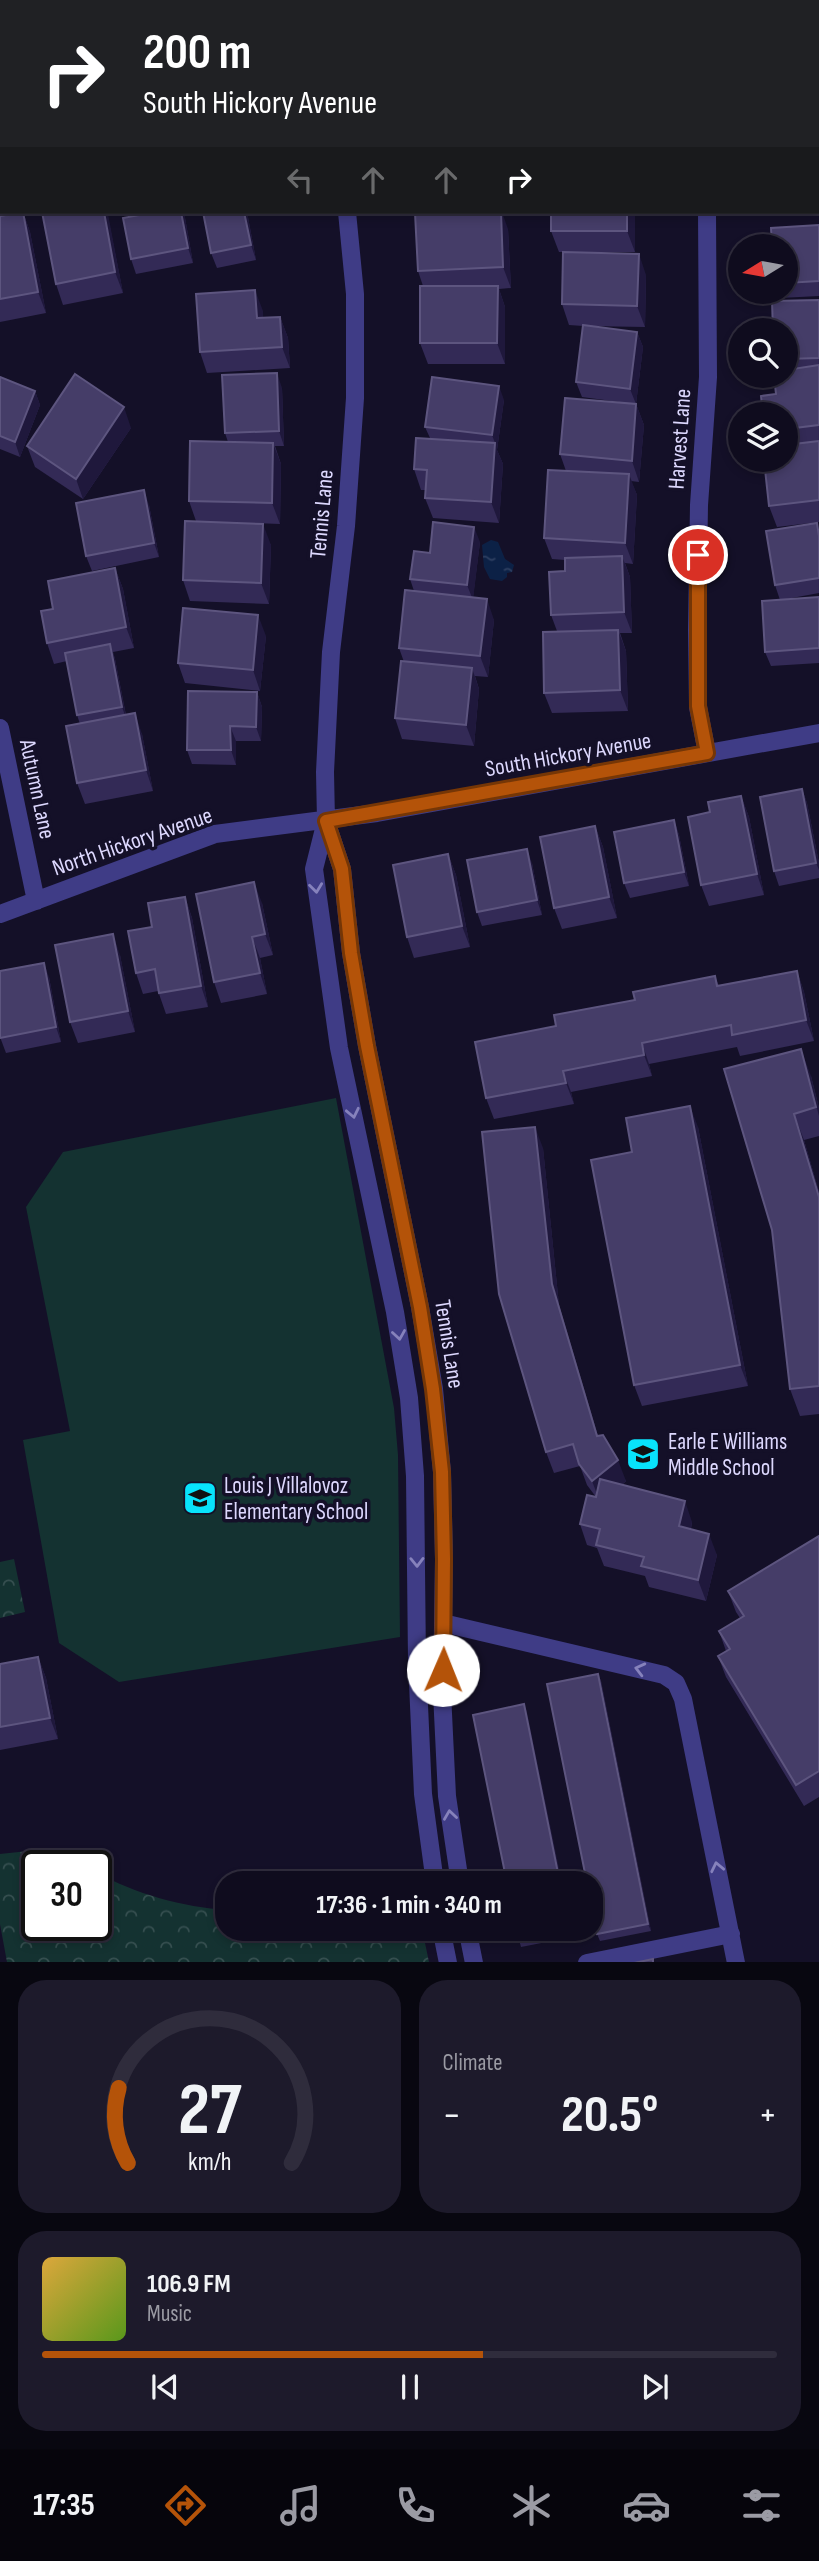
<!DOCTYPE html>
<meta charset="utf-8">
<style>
body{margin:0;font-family:"Sofia Sans Condensed",sans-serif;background:#1d1a2b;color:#f1f3f6;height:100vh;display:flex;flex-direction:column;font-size:26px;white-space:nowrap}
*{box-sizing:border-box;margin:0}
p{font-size:23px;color:#9b9ba4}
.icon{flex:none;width:38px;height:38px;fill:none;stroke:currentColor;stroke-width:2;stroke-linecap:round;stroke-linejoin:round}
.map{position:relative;height:1962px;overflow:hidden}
.details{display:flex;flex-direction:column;gap:18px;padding:18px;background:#080710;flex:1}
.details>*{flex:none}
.top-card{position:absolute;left:0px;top:0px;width:819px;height:214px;box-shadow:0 4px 10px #0003,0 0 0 2px #2f2c3c;background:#202124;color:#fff;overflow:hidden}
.needle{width:46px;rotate:259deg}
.buttons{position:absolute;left:728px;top:234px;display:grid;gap:14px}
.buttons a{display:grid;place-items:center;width:70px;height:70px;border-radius:50%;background:#0f0c1e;box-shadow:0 4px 10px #0003,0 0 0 2px #2f2c3c;font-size:35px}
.speed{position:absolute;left:21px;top:1850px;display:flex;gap:14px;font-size:35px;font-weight:700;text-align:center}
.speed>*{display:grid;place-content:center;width:91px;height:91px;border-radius:50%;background:#0f0c1e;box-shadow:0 4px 10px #0003,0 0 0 2px #2f2c3c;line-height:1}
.speed .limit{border:4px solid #111;border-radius:10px;background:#fff;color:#111}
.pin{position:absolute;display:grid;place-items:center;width:60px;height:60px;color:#fff;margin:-30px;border:4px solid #fff;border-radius:50%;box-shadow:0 2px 7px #0007}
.me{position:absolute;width:77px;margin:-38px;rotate:1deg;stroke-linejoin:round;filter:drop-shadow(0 0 5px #0008)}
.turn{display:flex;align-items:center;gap:24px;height:147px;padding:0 28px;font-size:32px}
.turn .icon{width:91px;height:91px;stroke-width:2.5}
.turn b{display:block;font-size:49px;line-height:60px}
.lanes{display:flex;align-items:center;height:66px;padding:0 28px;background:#0003;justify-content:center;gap:35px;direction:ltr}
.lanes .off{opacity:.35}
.big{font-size:52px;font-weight:700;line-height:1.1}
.details .card{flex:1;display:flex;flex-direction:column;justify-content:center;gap:10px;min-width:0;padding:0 24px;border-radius:28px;background:#1d1a2b}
.details .dial{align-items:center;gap:0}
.dial svg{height:182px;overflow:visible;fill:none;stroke:#2f2c3c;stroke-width:7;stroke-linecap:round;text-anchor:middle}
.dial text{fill:#f1f3f6;stroke:none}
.song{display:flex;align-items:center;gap:21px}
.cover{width:84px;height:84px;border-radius:10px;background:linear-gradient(135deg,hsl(40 70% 55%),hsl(90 70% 35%))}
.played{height:7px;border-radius:4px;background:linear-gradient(90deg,#b45309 60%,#2f2c3c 60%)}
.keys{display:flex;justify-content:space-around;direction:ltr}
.heat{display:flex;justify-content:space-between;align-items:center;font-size:38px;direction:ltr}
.details .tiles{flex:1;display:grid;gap:18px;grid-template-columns:1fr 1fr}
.card:last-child{grid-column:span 2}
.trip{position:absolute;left:215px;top:1871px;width:388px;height:70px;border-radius:28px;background:#0f0c1e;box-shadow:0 4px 10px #0003,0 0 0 2px #2f2c3c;font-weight:700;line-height:70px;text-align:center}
.tabs{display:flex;height:112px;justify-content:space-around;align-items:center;background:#06050c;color:#9b9ba4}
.tabs .icon{width:49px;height:49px}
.tabs .selected{color:#b45309}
.tabs b{font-size:32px;color:#f1f3f6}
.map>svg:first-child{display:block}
.green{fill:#143231}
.forest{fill:url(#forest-crowns)}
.water{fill:url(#water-ripples)}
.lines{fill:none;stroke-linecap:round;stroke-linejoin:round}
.minor{stroke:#3f3c86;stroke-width:18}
.wall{fill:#332a56}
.shaded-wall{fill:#1f183c}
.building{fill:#453d68;stroke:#5d557f;stroke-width:2}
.oneway{stroke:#8682bc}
.route-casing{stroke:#753606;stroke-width:18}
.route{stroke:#b45309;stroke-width:12}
.labels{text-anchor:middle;stroke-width:7;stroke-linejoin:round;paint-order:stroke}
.street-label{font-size:23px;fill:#ddd8fe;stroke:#141028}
.poi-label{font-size:23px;fill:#ddd8fe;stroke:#141028;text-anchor:start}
</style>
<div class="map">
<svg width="819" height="1963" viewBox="0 0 819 1963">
<defs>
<pattern id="forest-crowns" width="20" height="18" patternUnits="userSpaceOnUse" patternTransform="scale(1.75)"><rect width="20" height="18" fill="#143231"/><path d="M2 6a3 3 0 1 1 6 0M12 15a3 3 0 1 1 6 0" fill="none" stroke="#364f50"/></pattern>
<pattern id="water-ripples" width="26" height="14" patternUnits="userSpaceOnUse" patternTransform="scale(1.75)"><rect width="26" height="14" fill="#0c2146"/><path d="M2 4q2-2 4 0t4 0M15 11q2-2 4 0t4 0" fill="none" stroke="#2f4062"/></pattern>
</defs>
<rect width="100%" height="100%" fill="#141028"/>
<path class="green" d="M336,1098L394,1408L398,1455L400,1637L119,1682L59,1643L23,1440L70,1431L26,1207L63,1152Z"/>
<path class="forest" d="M14,1559L25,1612L0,1618V1562Z
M38,1850L62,1855L86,1865L37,1866V1925H96V1872C135,1894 183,1907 227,1910L228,1928L422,1929L429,1962H7L0,1924V1854Z"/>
<path class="water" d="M491,540L498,542L505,559L514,565L512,572L507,573V577L502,581L490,579L484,567L482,545Z"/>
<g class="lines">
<path class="minor" d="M310,0V2
M0,158H2
M347,212L355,294V398L346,526L331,652L325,772L326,821L314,869L339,1048L395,1312L409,1398L415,1476L417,1661L423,1794L435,1883
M0,728L36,901
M707,753L698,707L697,630L699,505L708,377L707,212
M326,821L342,869L351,953L367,1046L420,1307L434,1389L442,1472L444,1559L442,1693L447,1796L460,1883
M0,914L215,834L377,813L819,733
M443,1623L664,1675L676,1683L683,1699L736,1963
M441,1928L448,1963
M467,1928L474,1963
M587,1963L731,1934"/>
</g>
<path class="wall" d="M0,0H17L18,2H2V80L0,75Z
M23,212L30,232L46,313L0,322V216Z
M42,212H107L123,293L63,305L56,284Z
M145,212H184L193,263L136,274L131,259Z
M247,212L256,260L217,268L211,253Z
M551,212H635V252H572L646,275L645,327L586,326L637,332L643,347L636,404L644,425L639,482L631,481L637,495L633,564L625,563L630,577L632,633H620L626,651L628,711L552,713L544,693L557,631L551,615L565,571V560L552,559L544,538L566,471L560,454L634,404L582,397L576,382L583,326L569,325L562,304L563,252H559L551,231Z
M819,225V296L780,298L777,292H786V247Z
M508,229L511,288L499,289L505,307V364H428L420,343L423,286L418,271Z
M819,300V522L777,527L769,506L786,460V415L776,394L786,376V331Z
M263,311V318L280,317L288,338L290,368L207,373L200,352Z
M0,377L35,391L40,405L20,457L0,449Z
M282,388L284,446H275L281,464L280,524L251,523L271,545L269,604L190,601L183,580L196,521L189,501L228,442L225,433Z
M504,400L497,450L503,464L499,523L433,518L425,498L426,490H421L414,469L430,438L425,427Z
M131,428L83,499L35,467L27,446Z
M149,505L159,557L92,571L86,556Z
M819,529V593L781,600L819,597V663L771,666L765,652L780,600L775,585Z
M480,542L473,597L494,620L488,677L475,676L479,689L474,746L402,739L395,718L404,662L399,648L414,591L410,579L430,553Z
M115,568L123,589L134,648L113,652L115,659L126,715L142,734L153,791L85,804L77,783L80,724L77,715L67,661L54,664L47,643L53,609Z
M266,636L260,691L185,683L178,663Z
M257,692L262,707L261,741H236V765L192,764L187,750Z
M802,789L807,803L819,863V878L779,886L774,871Z
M741,796L749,817L764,895L709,906L701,885L710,812Z
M674,820L679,835L689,886L630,898L624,883Z
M595,826L603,847L617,918L562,929L554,908Z
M448,854L456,875L470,947L414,958L407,937Z
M532,863L542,915L482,926L477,912Z
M185,897L192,918L208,1007L166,1014L158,991L143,994L136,973L152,927Z
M262,903L273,955L260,958L267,994L221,1003L214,982Z
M120,955L135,1032L78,1043L70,1022Z
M797,971L804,992L814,1041L740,1056L737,1047L649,1064L652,1076L571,1092L574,1104L494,1119L486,1098L556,1026L635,1000L715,976L719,986Z
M49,977L61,1042L6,1053L0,1037Z
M724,1069L811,1076L819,1108V1136L804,1140L819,1192V1414L800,1416L790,1389L772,1230Z
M698,1127L748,1386L642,1406L634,1385L632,1152Z
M543,1148L559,1305L598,1436L626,1481L622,1485L692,1522L691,1529L717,1555L706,1601L649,1587L645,1576L604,1566L597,1548L587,1545L580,1524L596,1497L587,1485L580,1466L554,1473L546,1452Z
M819,1536V1797L804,1806L726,1677L718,1656L726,1651L719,1631L740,1618L736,1612L728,1591Z
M38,1657L46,1678L58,1739L0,1750V1664Z
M598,1674L601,1681L651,1931L600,1941L597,1934Z
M516,1928H571L572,1937L521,1947Z"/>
<path class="shaded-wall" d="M23,212L30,232L46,313L38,292Z
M104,212H107L108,214L123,293L115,272Z
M181,212H184L193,263L188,248Z
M244,212H247L256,260L251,245Z
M501,212H502L508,229L511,288L503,267Z
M627,212H635V252L627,231Z
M639,254L646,275L645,327L637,306Z
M498,286L505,307V364L497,343Z
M255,290L263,311L264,339L257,318Z
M280,317L288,338L290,368L282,347Z
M637,332L643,347L636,404L630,389Z
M277,373L282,388L284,446L279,431Z
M499,386L504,400L497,450L503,464L499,523L491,502L495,443L492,435Z
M35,391L40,405L20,457L15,442Z
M636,404L644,425L639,482L632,461Z
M124,407L131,428L83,499L76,479Z
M273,443L281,464L280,524L272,503Z
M629,474L637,495L633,564L625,543Z
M144,490L149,505L159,557L154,543Z
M263,524L271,545L269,604L261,583Z
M474,527L480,542L473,600L467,585Z
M622,556L630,577L632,633L624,612Z
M115,568L123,589L134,648L126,627Z
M487,599L494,620L488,677L480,656Z
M258,615L266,636L260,691L253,670Z
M618,630L626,651L628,711L620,690Z
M110,644L115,659L127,721L122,707Z
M472,668L479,689L474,746L466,725Z
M257,692L262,707L261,741L256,727Z
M135,713L142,734L153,791L146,770Z
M230,726L236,741V765L231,750Z
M802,789L807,803L819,863V870L816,863Z
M741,796L749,817L764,895L757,874Z
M674,820L679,835L689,886L684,872Z
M595,826L603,847L617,918L609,897Z
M527,849L532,863L542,915L537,900Z
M448,854L456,875L470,947L462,926Z
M254,882L262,903L273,955L265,934Z
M185,897L192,918L208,1007L201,986Z
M113,934L120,955L135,1032L128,1011Z
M252,937L260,958L267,994L260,973Z
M44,963L49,977L61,1042L56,1027Z
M797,971L804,992L814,1041L806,1020Z
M642,1043L649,1064L652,1076L644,1055Z
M801,1049L811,1076L819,1108V1116Z
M563,1071L571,1092L574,1104L566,1083Z
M690,1106L698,1127L748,1386L740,1365Z
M794,1114L804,1140L819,1192V1197Z
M535,1127L543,1148L559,1305L604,1457L597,1436L552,1284Z
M618,1460L626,1481L600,1502L592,1481Z
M685,1501L692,1522L686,1547L679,1526Z
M709,1534L717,1555L706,1601L698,1580Z
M38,1657L46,1678L58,1739L50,1718Z
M598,1674L601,1681L651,1931L648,1924Z
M524,1704L527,1712L562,1883H560Z"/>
<path class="building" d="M0,0H14V2H2V61H0Z
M77,0H137V2H77Z
M172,0H251V2H172Z
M378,0H455V2H379Z
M577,0H610L613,2H576Z
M648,0H715V2H648Z
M731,0H790V2H731Z
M819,14V43L817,40V15Z
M23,212L38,292L0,299V216Z
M42,212H104L115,272L56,284Z
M145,212H181L188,248L131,259L123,218L145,214Z
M203,212H244L251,245L211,253Z
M432,212H501L503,267L418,271L415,213Z
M551,212H627V231H551Z
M819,225V281L786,283V247H772L771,228Z
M563,252L639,254L637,306L562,304Z
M420,286H498L497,343H420Z
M255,290L257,318L280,317L282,347L200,352L196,294Z
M819,300V358L786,359V331H773L772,301Z
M583,325L637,332L630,389L576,382Z
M819,365V425L786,429V415H763L761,396L776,394L774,376H786V370Z
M277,373L279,431L225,433L222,375Z
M75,374L124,407L76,479L27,446Z
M0,377L35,391L15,442L0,436Z
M432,377L499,386L492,435L425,427Z
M565,398L636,404L632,461L560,454Z
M416,438L495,443L491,502L425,498L427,470L414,469Z
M190,441L273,443L272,503L189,501Z
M819,441V500L769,506L764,460H786V445Z
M548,470L629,474L625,543L544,538Z
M144,490L154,543L86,556L76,503Z
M185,521L263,524L261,583L183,580Z
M433,522L474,527L467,585L410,579L414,551L430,553Z
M817,523L819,536V578L775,585L766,531Z
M622,556L624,612L551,615L549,572L565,571V558Z
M115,568L126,627L47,643L41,611L53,609L48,581Z
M405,590L487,599L480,656L399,648Z
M819,597V648L765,652L762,601Z
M183,608L258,615L253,670L178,663Z
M618,630L620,690L544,693L543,632Z
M110,644L122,707L77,715L65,653Z
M401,661L472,668L466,725L395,718Z
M188,691L257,692L256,727L230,726L231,750H187Z
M135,713L146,770L77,783L66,726Z
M802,789L816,863L774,871L760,797Z
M741,796L757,874L701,885L688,817L710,812L708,802Z
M674,820L684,872L624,883L614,832Z
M595,826L609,897L554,908L540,837Z
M527,849L537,900L477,912L467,860Z
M448,854L462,926L407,937L393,865Z
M254,882L265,934L252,937L260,973L214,982L196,894Z
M185,897L201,986L159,993L155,969L136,973L128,931L152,927L148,903Z
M113,934L128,1011L70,1022L55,945Z
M44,963L56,1027L0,1038V971Z
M797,971L806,1020L732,1035L731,1025L642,1043L644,1055L563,1071L566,1083L486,1098L475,1042L556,1026L554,1015L635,1000L633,992L715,976L717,986Z
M801,1049L816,1107L794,1114L819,1197V1386L790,1389L772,1230L724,1069Z
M690,1106L740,1365L634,1385L591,1160L632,1152L626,1118Z
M535,1127L552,1284L597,1436L603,1435L618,1460L592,1481L579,1464L573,1444L546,1452L499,1294L482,1132Z
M600,1479L685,1501L679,1526L709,1534L698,1580L641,1566L644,1557L596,1545L600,1529L580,1524L587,1495L596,1497Z
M819,1536V1771L796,1785L718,1656L730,1649L719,1631L744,1616L728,1591Z
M38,1657L50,1718L0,1727V1664Z
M598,1674L648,1924L597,1934L592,1906V1883H587L547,1684Z
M524,1704L560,1883H507L473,1715Z
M516,1928H569L570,1929L518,1940Z
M653,1959V1963H634Z"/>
<defs><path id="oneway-chevron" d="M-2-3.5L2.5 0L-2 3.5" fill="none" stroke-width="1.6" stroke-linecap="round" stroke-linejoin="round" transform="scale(1.75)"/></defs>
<g class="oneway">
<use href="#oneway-chevron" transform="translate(316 888) rotate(83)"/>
<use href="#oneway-chevron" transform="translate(353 1113) rotate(78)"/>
<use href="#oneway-chevron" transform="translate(399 1335) rotate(81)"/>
<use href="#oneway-chevron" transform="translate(417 1562) rotate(89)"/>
<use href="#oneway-chevron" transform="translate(640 1669) rotate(-166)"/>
<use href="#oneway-chevron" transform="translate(450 1815) rotate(-98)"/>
<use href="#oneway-chevron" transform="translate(717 1867) rotate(-102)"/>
</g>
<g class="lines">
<g class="route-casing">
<path id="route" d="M443,1670L444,1559L442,1472L433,1389L420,1307L367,1046L351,953L342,869L326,821L707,753L698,706V555"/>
</g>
<use href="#route" class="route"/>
</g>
<defs>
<g id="school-square" transform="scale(1.75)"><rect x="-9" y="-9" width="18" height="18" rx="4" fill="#08e3fb" stroke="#141028"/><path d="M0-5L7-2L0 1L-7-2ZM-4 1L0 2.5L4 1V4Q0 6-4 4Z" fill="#111"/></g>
</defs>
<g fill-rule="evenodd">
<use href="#school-square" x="643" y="1454"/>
<use href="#school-square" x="200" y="1498"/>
</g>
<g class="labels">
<g class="street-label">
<text transform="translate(679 439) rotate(-86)" y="8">Harvest Lane</text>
<text transform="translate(321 514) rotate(-85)" y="8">Tennis Lane</text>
<text transform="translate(568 754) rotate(-10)" y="8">South Hickory Avenue</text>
<text transform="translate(38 789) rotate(78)" y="8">Autumn Lane</text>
<text transform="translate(132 841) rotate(-19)" y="8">North Hickory Avenue</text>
<text transform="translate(450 1344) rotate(81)" y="8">Tennis Lane</text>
</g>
<g class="poi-label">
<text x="668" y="1449">Earle E Williams<tspan x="668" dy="26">Middle School</tspan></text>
<text x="224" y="1493">Louis J Villalovoz<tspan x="224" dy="26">Elementary School</tspan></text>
</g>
</g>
</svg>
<div class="buttons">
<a><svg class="needle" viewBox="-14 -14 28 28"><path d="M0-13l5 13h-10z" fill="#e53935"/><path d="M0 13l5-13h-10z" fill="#9b9ba4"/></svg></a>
<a><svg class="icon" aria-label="search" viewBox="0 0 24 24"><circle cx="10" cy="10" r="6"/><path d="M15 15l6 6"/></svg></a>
<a><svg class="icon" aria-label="layers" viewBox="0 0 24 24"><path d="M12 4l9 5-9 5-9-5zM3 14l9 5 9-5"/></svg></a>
</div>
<div class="speed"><div class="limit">30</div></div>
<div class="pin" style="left:698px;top:555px;background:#d93025"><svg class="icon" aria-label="arrive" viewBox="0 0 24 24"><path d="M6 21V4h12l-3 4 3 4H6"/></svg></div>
<svg class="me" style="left:443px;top:1670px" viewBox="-20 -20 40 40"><circle r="19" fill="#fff"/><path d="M0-13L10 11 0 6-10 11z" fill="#b45309"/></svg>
<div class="trip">17:36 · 1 min · 340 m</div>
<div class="top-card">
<div class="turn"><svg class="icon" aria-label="right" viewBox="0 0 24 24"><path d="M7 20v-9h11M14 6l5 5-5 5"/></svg><div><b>200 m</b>South Hickory Avenue</div></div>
<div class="lanes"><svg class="icon off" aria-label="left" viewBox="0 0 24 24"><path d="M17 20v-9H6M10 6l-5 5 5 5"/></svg><svg class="icon off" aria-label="ahead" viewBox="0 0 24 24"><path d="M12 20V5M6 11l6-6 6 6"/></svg><svg class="icon off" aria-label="ahead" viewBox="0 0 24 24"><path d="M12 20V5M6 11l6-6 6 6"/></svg><svg class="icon" aria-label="right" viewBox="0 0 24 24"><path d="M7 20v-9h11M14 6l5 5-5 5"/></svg></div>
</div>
</div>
<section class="details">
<div class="tiles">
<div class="card dial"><svg viewBox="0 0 100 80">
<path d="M14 69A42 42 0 1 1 86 69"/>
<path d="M14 69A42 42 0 0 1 10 36" stroke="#b45309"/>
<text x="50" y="56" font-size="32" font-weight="700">27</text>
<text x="50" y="72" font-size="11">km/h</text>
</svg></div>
<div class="card"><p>Climate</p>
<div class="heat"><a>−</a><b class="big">20.5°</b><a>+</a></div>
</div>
<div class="card">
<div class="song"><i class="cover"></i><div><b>106.9 FM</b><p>Music</p></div></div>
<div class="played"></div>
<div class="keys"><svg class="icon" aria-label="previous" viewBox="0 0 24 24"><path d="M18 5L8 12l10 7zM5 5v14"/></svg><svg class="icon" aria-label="pause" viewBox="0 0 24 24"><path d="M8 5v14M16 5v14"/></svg><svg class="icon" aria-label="next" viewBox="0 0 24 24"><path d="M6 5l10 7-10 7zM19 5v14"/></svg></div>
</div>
</div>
</section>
<nav class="tabs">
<b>17:35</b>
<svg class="icon selected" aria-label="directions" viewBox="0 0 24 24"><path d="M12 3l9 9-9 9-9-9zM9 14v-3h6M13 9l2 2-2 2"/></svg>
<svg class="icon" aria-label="music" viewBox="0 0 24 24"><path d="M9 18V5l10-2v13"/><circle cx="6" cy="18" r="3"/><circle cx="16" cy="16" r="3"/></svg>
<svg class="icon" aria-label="phone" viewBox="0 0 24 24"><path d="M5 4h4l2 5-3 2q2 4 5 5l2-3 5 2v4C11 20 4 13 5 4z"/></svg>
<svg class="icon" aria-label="climate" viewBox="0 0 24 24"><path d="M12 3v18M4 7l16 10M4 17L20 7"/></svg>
<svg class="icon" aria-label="car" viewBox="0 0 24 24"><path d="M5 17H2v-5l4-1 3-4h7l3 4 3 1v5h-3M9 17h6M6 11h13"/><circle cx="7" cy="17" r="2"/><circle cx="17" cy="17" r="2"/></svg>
<svg class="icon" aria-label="filters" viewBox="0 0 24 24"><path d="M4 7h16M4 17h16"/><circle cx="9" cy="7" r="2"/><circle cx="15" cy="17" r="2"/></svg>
</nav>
